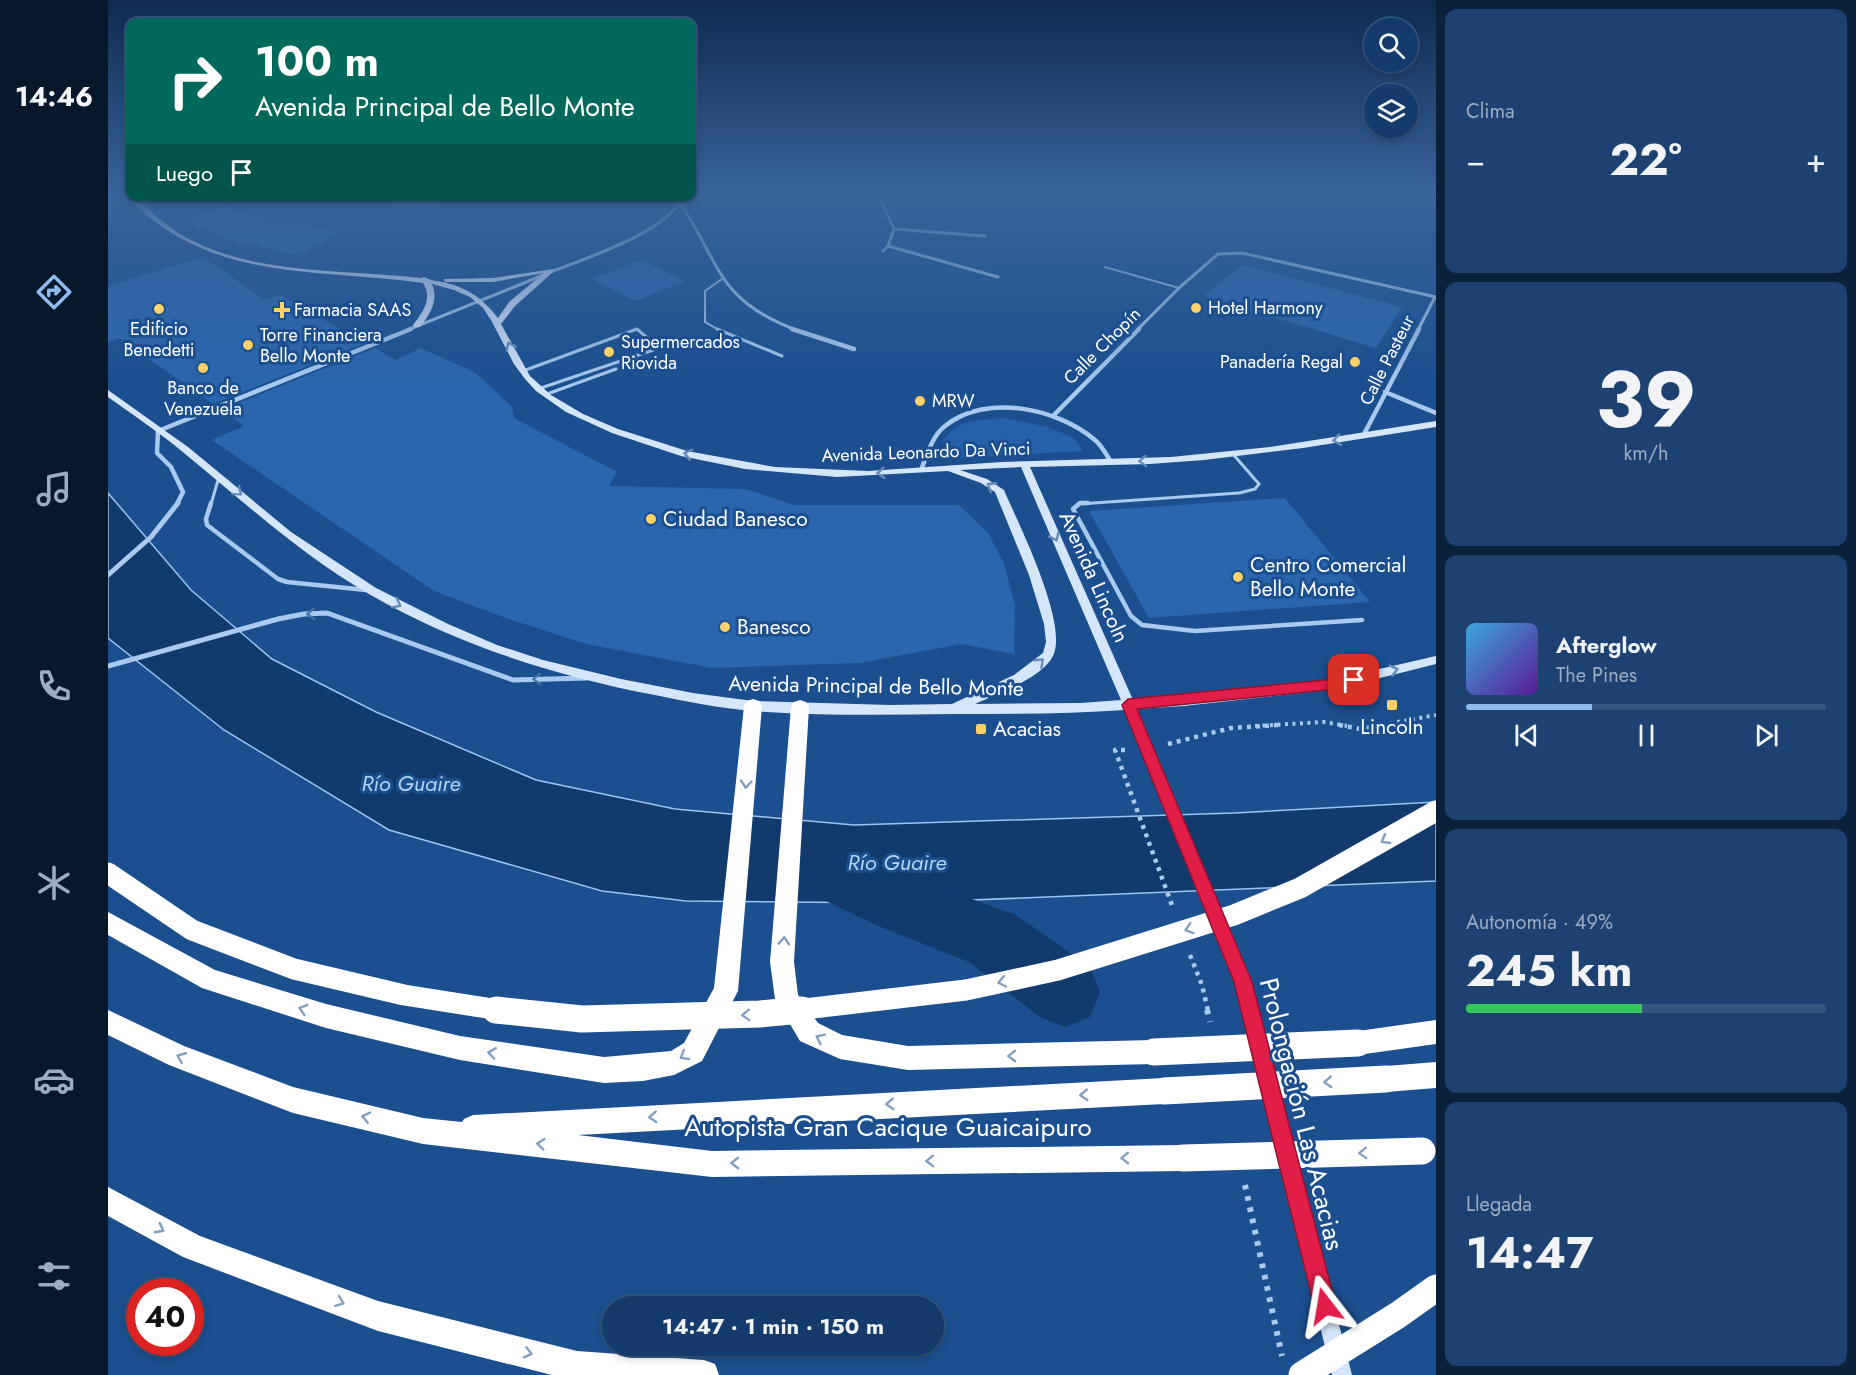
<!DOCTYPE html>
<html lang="es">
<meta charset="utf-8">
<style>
body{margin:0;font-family:Jost,sans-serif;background:#1d4271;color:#f1f3f6;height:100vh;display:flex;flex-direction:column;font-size:22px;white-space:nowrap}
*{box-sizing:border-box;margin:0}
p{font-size:20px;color:#9dadc1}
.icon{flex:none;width:33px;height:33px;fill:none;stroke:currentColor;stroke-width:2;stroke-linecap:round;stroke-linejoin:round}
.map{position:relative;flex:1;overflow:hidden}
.panel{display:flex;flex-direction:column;gap:9px;padding:9px;background:#0b203b;width:420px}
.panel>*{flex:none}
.banner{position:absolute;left:18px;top:18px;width:570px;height:183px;border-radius:12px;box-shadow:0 3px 9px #0003,0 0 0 2px #33557e;background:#00695c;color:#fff;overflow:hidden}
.fabs{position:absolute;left:1256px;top:18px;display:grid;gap:12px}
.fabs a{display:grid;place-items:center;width:54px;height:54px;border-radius:50%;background:#143b6b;box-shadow:0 3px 9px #0003,0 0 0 2px #33557e;font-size:30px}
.speed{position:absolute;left:18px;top:1278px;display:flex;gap:12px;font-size:30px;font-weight:700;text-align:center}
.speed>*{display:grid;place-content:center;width:78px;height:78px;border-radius:50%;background:#143b6b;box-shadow:0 3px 9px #0003,0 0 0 2px #33557e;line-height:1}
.speed .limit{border:9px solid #d22;background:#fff;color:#111}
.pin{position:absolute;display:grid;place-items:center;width:51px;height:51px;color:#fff;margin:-26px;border-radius:12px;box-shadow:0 3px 9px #0006}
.me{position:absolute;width:66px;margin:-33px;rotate:346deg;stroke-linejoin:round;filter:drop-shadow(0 0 4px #0008)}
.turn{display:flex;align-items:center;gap:21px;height:126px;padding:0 30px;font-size:27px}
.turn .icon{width:78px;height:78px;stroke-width:2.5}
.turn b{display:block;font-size:42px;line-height:51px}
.then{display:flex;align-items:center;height:57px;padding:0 30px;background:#0003;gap:12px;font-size:22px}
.big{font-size:45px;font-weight:700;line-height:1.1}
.panel .card{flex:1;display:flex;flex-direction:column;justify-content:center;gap:9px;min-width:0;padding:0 21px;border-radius:12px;background:#1d4271}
.panel .dial{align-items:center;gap:0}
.dial b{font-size:78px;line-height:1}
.song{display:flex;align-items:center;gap:18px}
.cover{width:72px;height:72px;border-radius:9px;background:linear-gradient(135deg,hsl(200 70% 55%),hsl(270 70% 35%))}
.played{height:6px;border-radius:3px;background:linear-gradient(90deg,#90b9f0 35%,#33557e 35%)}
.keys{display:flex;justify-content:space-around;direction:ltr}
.heat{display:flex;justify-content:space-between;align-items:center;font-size:33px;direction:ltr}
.charge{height:9px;border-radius:4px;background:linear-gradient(90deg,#34c759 49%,#33557e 0)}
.trip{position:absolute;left:494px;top:1296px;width:342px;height:60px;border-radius:30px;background:#143b6b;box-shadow:0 3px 9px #0003,0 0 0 2px #33557e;font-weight:700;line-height:60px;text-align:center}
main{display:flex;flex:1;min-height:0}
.dock{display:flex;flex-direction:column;width:108px;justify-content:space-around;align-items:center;background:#08182b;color:#9dadc1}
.dock .icon{width:42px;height:42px}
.dock .active{color:#90b9f0}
.dock b{font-size:27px;color:#f1f3f6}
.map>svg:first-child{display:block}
.green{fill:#2461a8}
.water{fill:#123a6d;stroke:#9cc4f0;stroke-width:1.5}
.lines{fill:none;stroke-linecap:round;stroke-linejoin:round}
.river{fill:#123a6d;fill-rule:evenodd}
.building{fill:#2a66ad}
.path-far2{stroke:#a9c9ee;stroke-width:4;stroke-dasharray:3 4.5;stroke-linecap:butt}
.path-far1{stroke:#a9c9ee;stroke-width:4.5;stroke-dasharray:4 5;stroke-linecap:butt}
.path{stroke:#a9c9ee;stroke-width:6;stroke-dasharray:4.5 7;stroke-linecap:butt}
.lane-far2{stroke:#a9c9ee;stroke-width:2}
.lane-far1{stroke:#a9c9ee;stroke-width:3}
.lane{stroke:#a9c9ee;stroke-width:4.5}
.street-far2{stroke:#a9c9ee;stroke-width:3}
.street-far1{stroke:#a9c9ee;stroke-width:4.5}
.street{stroke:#a9c9ee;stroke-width:5}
.secondary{fill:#d6e6fa;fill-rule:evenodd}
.highway{fill:#fff;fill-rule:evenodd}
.highway-bridge-far1{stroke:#fff;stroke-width:21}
.highway-bridge{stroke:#fff;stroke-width:27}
.oneway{stroke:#668bba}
.oneway2{stroke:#4674ac}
.oneway3{stroke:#829ec1}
.route{fill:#e11d48;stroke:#92132f;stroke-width:1.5}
.poi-dot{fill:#ffd166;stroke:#1b4f8f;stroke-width:2}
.labels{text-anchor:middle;stroke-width:6;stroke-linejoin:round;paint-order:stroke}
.far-poi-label{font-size:18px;fill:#fff;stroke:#1b4f8f;text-anchor:start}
.far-street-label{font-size:18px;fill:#fff;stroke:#1b4f8f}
.poi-label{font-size:21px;fill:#fff;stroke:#1b4f8f;text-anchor:start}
.street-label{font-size:21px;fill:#fff;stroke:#1b4f8f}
.water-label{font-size:22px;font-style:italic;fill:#b5d3f5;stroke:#1b4f8f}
.near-street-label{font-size:26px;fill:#fff;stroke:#1b4f8f}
</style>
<main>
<nav class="dock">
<b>14:46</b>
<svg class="icon active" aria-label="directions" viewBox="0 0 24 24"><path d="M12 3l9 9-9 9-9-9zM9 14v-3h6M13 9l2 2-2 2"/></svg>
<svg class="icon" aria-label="music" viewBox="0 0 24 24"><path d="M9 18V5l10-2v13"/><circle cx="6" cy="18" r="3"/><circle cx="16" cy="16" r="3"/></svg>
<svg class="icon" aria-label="phone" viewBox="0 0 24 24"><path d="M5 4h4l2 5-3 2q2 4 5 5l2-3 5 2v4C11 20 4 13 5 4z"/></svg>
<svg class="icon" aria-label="climate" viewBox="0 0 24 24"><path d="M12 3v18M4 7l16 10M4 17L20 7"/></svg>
<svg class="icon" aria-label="car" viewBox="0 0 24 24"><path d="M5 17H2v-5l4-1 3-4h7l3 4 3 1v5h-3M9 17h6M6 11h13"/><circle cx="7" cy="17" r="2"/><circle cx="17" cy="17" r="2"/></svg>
<svg class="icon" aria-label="filters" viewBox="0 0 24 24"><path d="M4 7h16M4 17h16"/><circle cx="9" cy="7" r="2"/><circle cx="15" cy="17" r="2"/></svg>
</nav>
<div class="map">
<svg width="1328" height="1375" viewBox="0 0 1328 1375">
<rect width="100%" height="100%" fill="#1b4f8f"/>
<path class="green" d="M897,418L940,427L966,438L975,451L848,458L834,442C852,417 869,421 897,418Z"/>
<path class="water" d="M0,493L83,590L164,659L268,712L428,780L567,809L746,825L1126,813L1328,802V881L791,903L578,901L494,891L281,830L116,730L0,638Z"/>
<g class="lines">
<path class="river" d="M724,842L804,877L908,915L982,967L992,992L982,1017L957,1027L932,1017L861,962L768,925L701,893L692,872L701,851Z"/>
</g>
<path class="building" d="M119,206L161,223L169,219L233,232L191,255L120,240L75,220Z
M95,257L157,300L172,295L257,343L105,404L11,338L0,342V286Z
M533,260L577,281L528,301L484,279Z
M1134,265L1294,307L1268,348L1096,296Z
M267,348L287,360L313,348L368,373L404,407L406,418L509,472L501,486L637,489L686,505H851L880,533L896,564L907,605L906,654L853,644L752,663L604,668L478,644L395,617L326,591L104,440L136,426L113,410Z
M1177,498L1262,602L1041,618L981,511Z"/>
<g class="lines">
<path class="path-far2" d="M1147,726L1216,722L1239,726
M1267,726L1328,715"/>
<path class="path-far1" d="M1231,725L1253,729L1275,725
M1060,744L1123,728L1171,725
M1017,750H1007L1065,908
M1082,955L1094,985L1100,1011"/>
<path class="path" d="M1099,1010L1102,1022
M1137,1185L1174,1356"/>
<path class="lane-far2" d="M997,267L1071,288
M525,330H531
M611,330L597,322V291L614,279"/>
<path class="lane-far1" d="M609,329L674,356
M415,371L529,329L551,348L430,389
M439,394L508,369
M103,504L111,477
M971,504L1131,493L1147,489L1151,484L1124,453"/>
<path class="lane" d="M103,503L98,519L99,525L170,579L179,582L258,590
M980,503H972L965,509L1023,616L1034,625L1087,631L1254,620"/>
<path class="street-far2" d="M770,194L786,229L780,246L775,251
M1325,194L1328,195
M252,196C289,205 325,207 362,196
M572,203C614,266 608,299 688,330
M786,229L877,236
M780,246L890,277
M299,330C344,312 390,294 435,275C475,259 547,237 572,203L571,196
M1029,330L1071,288L1110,254L1134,253L1328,297
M1310,330L1327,297"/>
<path class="street-far1" d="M684,329L746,349
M1277,392L1328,413
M945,416L1031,329
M1255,436L1311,329
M813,470C819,455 824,436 837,426C878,393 949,408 987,440C994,446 998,454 1003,462
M69,504L75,492L63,467L49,453L50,431L303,329"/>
<path class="street" d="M0,575L43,537L70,503
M0,666L170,619L196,614L219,613L405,680L479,678"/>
<path class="secondary" d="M17,194H22V196H26C41,210 55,223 72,234C143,276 234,269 313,278L316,277C323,281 331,281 339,283C362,289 376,300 390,318L401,302L436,273L385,282H338L336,281V279L385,278L446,269L444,273L407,306L393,324L422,376L443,395L475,414L510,429L579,451L667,467L760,471L894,462L1063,457L1162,447L1328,421V427L1195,448L1096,460L1042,464L922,467L1025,700L1076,696L1228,679L1328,656V664L1228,689L1076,706L1029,709L1143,982L1244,1375H1224L1127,982L1017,710C960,714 902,714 845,714C779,715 712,716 645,711C612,708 579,702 547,695C447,676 349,645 261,594C193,555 136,502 76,453C52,433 25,415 0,397V390L80,447L183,532L268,588L340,624L389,645L435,660L513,679L585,693L645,701L782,705L844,704L906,675L935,653L938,642L936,624L921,575L887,492L873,483L840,471L729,477L637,469L573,456L504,433L458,412L428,391L417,379L406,364L383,320L375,308L362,297L346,290L324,284C331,301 322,314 312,327H306L305,325C315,312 325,299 315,283C208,268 98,283 17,194ZM913,467L1013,700L973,703L867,704C889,694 934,678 945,656C961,624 910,523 896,490L879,479L852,470Z"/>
<path class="highway" d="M645,699L651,701L654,706L630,991L594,1061L566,1075L535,1081L496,1083L352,1060L218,1028L94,988L0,935V912L107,970L218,1004L352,1036L496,1057L563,1051L576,1043L606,988L636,706L639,701Z
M692,700L698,702L701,707L686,962L690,995L710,1023L734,1035L800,1046L1046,1040L1055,1043L1058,1052L1055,1061L1046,1064L800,1070L732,1059L692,1041L667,999L662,962L683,707L686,702Z
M0,1010L76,1046L185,1087L315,1118L354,1122L356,1119L365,1115L1056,1078L1065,1082L1069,1091L1065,1100L1056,1104L470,1135L604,1151L1075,1145L1084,1149L1088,1158L1084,1167L1075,1171L604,1177L315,1144L185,1113L61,1065L0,1035Z
M1328,1020V1044L1250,1055L1241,1052L1238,1043L1241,1034L1250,1031Z
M1328,1062V1088L1278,1092L1269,1088L1265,1079L1269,1070L1278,1066Z
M0,1187L92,1236L270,1301L469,1351L596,1360L607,1364L611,1375H444L270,1331L75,1257L0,1216Z"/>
<path class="highway-bridge-far1" d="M0,873L84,930L186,969L296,995L398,1011
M680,1011L858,990L950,970L1126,915L1192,888L1328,811"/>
<path class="highway-bridge" d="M388,1010L474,1019L652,1014L694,1010
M1046,1052L1250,1043
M1056,1091L1278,1079
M1075,1158L1314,1151
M1194,1375L1290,1315L1328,1288"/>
</g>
<defs><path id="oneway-chevron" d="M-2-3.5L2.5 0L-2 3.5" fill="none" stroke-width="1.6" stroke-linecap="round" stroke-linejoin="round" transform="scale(1.5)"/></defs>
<g class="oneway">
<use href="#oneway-chevron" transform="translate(402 346) rotate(-114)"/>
<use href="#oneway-chevron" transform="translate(1229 440) rotate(172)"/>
<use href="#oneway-chevron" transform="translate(580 454) rotate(-166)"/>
<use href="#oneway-chevron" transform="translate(1035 461) rotate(178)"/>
<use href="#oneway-chevron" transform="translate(773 473) rotate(176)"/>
<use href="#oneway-chevron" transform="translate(883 486) rotate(-147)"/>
<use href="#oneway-chevron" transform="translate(130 492) rotate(40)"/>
<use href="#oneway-chevron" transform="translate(947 537) rotate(66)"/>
<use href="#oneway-chevron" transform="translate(289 604) rotate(27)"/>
<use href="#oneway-chevron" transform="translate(932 662) rotate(-44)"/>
<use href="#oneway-chevron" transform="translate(1286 670) rotate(-14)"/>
</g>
<g class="oneway2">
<use href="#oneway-chevron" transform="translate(203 614) rotate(177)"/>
<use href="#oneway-chevron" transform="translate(429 679) rotate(178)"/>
</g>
<g class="oneway3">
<use href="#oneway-chevron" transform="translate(638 784) rotate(95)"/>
<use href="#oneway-chevron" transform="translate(1277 840) rotate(150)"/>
<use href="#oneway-chevron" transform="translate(1081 929) rotate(163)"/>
<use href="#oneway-chevron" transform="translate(676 941) rotate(-86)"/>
<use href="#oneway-chevron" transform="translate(894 982) rotate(168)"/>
<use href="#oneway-chevron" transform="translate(195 1009) rotate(-163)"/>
<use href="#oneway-chevron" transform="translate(638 1015) rotate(178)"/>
<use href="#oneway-chevron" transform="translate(712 1038) rotate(-154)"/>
<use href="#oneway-chevron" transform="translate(384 1053) rotate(-171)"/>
<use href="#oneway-chevron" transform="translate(576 1056) rotate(149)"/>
<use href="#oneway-chevron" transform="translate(904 1056) rotate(179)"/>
<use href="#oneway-chevron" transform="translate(73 1057) rotate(-158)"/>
<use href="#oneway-chevron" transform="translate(1220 1082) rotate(177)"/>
<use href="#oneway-chevron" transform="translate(976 1095) rotate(177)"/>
<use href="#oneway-chevron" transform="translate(782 1104) rotate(177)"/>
<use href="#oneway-chevron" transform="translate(258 1117) rotate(-167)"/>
<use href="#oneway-chevron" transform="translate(545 1117) rotate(177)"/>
<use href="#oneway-chevron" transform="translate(433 1144) rotate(-174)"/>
<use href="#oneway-chevron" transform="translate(1255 1153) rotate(178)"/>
<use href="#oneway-chevron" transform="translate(1017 1158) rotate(179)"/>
<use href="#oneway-chevron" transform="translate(822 1161) rotate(179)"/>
<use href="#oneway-chevron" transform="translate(627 1163) rotate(179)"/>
<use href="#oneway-chevron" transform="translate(52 1229) rotate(28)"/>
<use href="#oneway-chevron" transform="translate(232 1302) rotate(21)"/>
<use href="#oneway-chevron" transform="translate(420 1353) rotate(14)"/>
</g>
<linearGradient id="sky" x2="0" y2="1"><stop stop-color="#0f2b4f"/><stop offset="0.5" stop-color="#39639b"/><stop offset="1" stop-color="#39639b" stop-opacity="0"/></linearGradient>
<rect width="1328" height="386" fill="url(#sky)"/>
<path class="route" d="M1246,674L1251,676L1253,680L1251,683L1228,689L1029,709L1144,982L1228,1306L1225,1314L1217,1317L1209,1314L1206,1306L1126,982L1014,705L1020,699L1228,679Z"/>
<g class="poi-dot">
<circle cx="1088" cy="308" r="6"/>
<circle cx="51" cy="309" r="6"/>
<path d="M171 301h6v6h6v6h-6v6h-6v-6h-6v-6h6z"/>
<circle cx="140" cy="345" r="6"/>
<circle cx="501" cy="352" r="6"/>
<circle cx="1247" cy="362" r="6"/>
<circle cx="95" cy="368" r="6"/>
<circle cx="812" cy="401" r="6"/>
<circle cx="543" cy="519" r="6"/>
<circle cx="1130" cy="577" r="6"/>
<circle cx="617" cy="627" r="6"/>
<rect x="1278" y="699" width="12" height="12" rx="3"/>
<rect x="867" y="723" width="12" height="12" rx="3"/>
</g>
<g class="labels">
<g class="far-poi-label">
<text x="1100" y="314">Hotel Harmony</text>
<text x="186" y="316">Farmacia SAAS</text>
<text x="51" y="335" text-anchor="middle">Edificio<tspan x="51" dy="21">Benedetti</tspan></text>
<text x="152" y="341">Torre Financiera<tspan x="152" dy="21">Bello Monte</tspan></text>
<text x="513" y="348">Supermercados<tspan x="513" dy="21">Riovida</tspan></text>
<text x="1235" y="368" text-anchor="end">Panadería Regal</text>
<text x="95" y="394" text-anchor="middle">Banco de<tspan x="95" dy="21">Venezuela</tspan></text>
<text x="824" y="407">MRW</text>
</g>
<g class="far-street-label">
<text transform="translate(994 346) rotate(-45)" y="6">Calle Chopín</text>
<text transform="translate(1279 360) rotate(-63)" y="6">Calle Pasteur</text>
<text transform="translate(818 452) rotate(-2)" y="6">Avenida Leonardo Da Vinci</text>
</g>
<g class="poi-label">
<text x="555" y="526">Ciudad Banesco</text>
<text x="1142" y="572">Centro Comercial<tspan x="1142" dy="24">Bello Monte</tspan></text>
<text x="629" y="634">Banesco</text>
<text x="1284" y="734" text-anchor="middle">Lincoln</text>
<text x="885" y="736">Acacias</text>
</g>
<g class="street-label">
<text transform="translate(986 577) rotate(66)" y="7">Avenida Lincoln</text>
<text transform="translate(768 686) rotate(1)" y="7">Avenida Principal de Bello Monte</text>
</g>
<g class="water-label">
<text x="303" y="791">Río Guaire</text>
<text x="789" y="870">Río Guaire</text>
</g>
<g class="near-street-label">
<text transform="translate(1194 1114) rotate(76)" y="9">Prolongación Las Acacias</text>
<text x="780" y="1136">Autopista Gran Cacique Guaicaipuro</text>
</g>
</g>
</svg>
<div class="fabs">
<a><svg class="icon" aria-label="search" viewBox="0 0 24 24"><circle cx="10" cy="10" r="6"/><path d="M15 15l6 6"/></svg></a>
<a><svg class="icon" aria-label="layers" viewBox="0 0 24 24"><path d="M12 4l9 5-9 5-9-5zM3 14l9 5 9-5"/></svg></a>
</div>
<div class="speed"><div class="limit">40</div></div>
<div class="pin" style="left:1246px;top:680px;background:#d93025"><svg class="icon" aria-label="arrive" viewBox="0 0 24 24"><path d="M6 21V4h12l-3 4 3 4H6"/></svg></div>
<svg class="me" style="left:1217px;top:1306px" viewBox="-20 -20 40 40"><path d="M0-17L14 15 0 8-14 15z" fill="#e11d48" stroke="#fff" stroke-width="4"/></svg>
<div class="trip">14:47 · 1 min · 150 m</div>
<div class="banner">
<div class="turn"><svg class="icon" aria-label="right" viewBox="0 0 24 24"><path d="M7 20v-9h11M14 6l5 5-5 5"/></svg><div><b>100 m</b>Avenida Principal de Bello Monte</div></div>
<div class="then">Luego<svg class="icon" aria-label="arrive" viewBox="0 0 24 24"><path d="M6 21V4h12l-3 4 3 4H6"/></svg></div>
</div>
</div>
<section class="panel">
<div class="card"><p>Clima</p>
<div class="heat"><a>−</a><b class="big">22°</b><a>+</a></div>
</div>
<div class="card dial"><b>39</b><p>km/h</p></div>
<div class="card">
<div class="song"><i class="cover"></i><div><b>Afterglow</b><p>The Pines</p></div></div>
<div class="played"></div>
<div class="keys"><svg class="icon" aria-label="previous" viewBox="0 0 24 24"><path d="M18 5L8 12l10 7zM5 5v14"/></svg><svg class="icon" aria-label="pause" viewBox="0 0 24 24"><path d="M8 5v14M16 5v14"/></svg><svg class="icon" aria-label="next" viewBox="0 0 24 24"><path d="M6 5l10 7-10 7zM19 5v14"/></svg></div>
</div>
<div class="card"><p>Autonomía · 49%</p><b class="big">245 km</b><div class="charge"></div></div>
<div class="card"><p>Llegada</p><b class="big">14:47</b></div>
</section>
</main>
